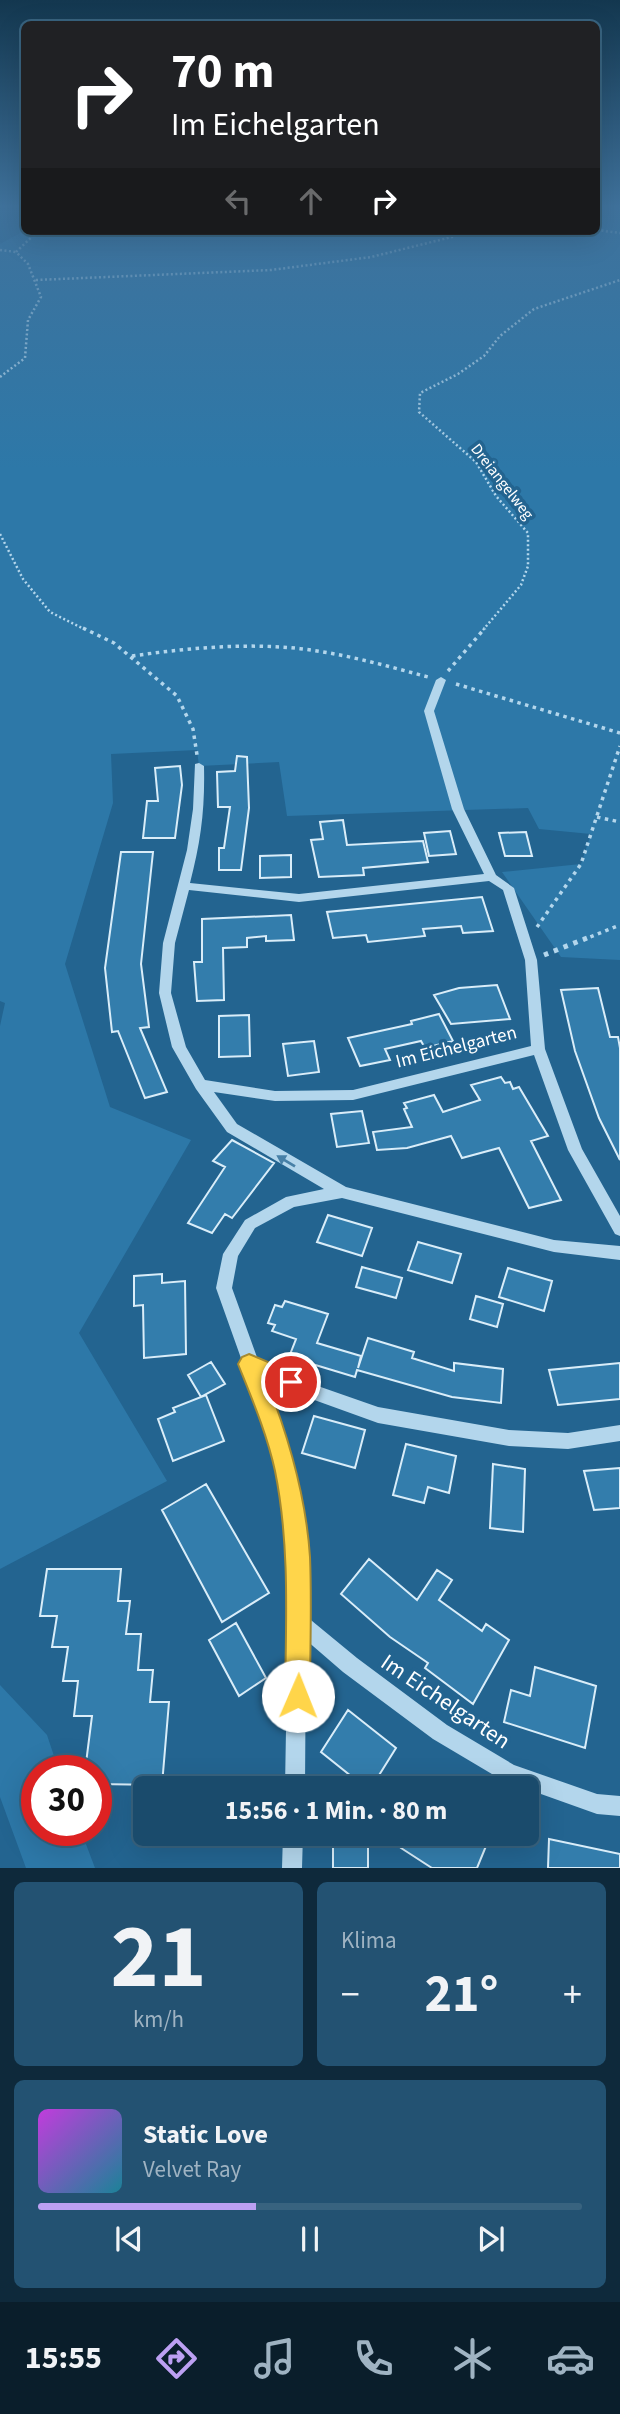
<!DOCTYPE html>
<html lang="de">
<meta charset="utf-8">
<style>
body{margin:0;font-family:"Source Sans 3",sans-serif;background:#235272;color:#f1f3f6;height:100vh;display:flex;flex-direction:column;font-size:26px;white-space:nowrap}
*{box-sizing:border-box;margin:0}
p{font-size:23px;color:#9fb3c2}
.icon{flex:none;width:38px;height:38px;fill:none;stroke:currentColor;stroke-width:2;stroke-linecap:round;stroke-linejoin:round}
.map{position:relative;height:1868px;overflow:hidden}
.details{display:flex;flex-direction:column;gap:14px;padding:14px;background:#0e293b;flex:1}
.details>*{flex:none}
.top-card{position:absolute;left:21px;top:21px;width:579px;height:214px;border-radius:10px;box-shadow:0 7px 28px #0002,0 0 0 2px #38637f;background:#202124;color:#fff;overflow:hidden}
.speed{position:absolute;left:21px;top:1755px;display:flex;gap:14px;font-size:35px;font-weight:700;text-align:center}
.speed>*{display:grid;place-content:center;width:91px;height:91px;border-radius:50%;background:#1a4b6c;box-shadow:0 7px 28px #0002,0 0 0 2px #38637f;line-height:1}
.speed .limit{border:10px solid #d22;background:#fff;color:#111}
.pin{position:absolute;display:grid;place-items:center;width:60px;height:60px;color:#fff;margin:-30px;border:4px solid #fff;border-radius:50%;box-shadow:0 2px 7px #0007}
.me{position:absolute;width:77px;margin:-38px;rotate:1deg;stroke-linejoin:round;filter:drop-shadow(0 0 5px #0008)}
.turn{display:flex;align-items:center;gap:24px;height:147px;padding:0 35px;font-size:32px}
.turn .icon{width:91px;height:91px;stroke-width:2.5}
.turn b{display:block;font-size:49px;line-height:60px}
.lanes{display:flex;align-items:center;height:66px;padding:0 35px;background:#0003;justify-content:center;gap:35px;direction:ltr}
.lanes .off{opacity:.35}
.big{font-size:52px;font-weight:700;line-height:1.1}
.details .widget{flex:1;display:flex;flex-direction:column;justify-content:center;gap:10px;min-width:0;padding:0 24px;border-radius:10px;background:#235272}
.details .dial{align-items:center;gap:0}
.dial b{font-size:91px;line-height:1}
.song{display:flex;align-items:center;gap:21px}
.cover{width:84px;height:84px;border-radius:10px;background:linear-gradient(135deg,hsl(290 70% 55%),hsl(190 70% 35%))}
.played{height:7px;border-radius:4px;background:linear-gradient(90deg,#bca0f2 40%,#38637f 40%)}
.keys{display:flex;justify-content:space-around;direction:ltr}
.heat{display:flex;justify-content:space-between;align-items:center;font-size:38px;direction:ltr}
.details .tiles{flex:1;display:grid;gap:14px;grid-template-columns:1fr 1fr}
.widget:last-child{grid-column:span 2}
.trip{position:absolute;left:133px;top:1776px;width:406px;height:70px;border-radius:10px;background:#1a4b6c;box-shadow:0 7px 28px #0002,0 0 0 2px #38637f;font-weight:700;line-height:70px;text-align:center}
.menu{display:flex;height:112px;justify-content:space-around;align-items:center;background:#0a1e2b;color:#9fb3c2}
.menu .icon{width:49px;height:49px}
.menu .selected{color:#bca0f2}
.menu b{font-size:32px;color:#f1f3f6}
.map>svg:first-child{display:block}
.green{fill:#2d78a8}
.building{fill:#337dac;stroke:#d9edf9;stroke-width:2}
.lines{fill:none;stroke-linecap:round;stroke-linejoin:round}
.path-far2{stroke:#b3d6ec;stroke-width:2.5;stroke-dasharray:2 2.5;stroke-linecap:butt}
.path-far1{stroke:#b3d6ec;stroke-width:3.5;stroke-dasharray:3.5 4.5;stroke-linecap:butt}
.path{stroke:#b3d6ec;stroke-width:5;stroke-dasharray:4.5 6;stroke-linecap:butt}
.minor{fill:#b3d6ec;fill-rule:evenodd}
.oneway{fill:#4780a7}
.route{fill:#ffd54a;stroke:#a68a30;stroke-width:2}
.labels{text-anchor:middle;stroke-width:7;stroke-linejoin:round;paint-order:stroke}
.far-street-label{font-size:16px;fill:#fff;stroke:#236490}
.street-label{font-size:19px;fill:#fff;stroke:#236490}
.near-street-label{font-size:23px;fill:#fff;stroke:#236490}
</style>
<div class="map">
<svg width="620" height="1868" viewBox="0 0 620 1868">
<rect width="100%" height="100%" fill="#236490"/>
<path class="green" d="M597,207H620V960L561,957L502,872L581,864L591,834L539,829L528,808L287,816L279,762L199,766L197,750L111,754L113,803L65,964L110,1107L191,1140L79,1333L167,1481L0,1569V1026L5,1003L0,1001V244L24,231H597Z
M0,1685L47,1735L59,1771H37V1830L81,1831L95,1868H26L0,1797Z"/>
<path class="building" d="M237,756L247,757L249,808L241,870H219V848H224L230,807H218L217,772L235,771Z
M180,766L182,785L175,838H143L147,801H158L155,768Z
M343,820L347,845L423,841L428,862L363,868L364,875L319,877L311,840L323,839L320,822Z
M450,831L456,854L429,856L424,833Z
M526,832L532,856H505L499,833Z
M121,852H153L141,964L149,1027L140,1028L167,1092L145,1098L118,1031L112,1032L105,968Z
M291,855V877L260,878V856Z
M482,897L493,931L463,933L461,926L423,929L425,936L368,942L366,935L333,938L327,912Z
M291,915L294,940L266,941V936L247,938V947L223,948L224,1000L197,1001L194,962H202V919Z
M497,985L510,1019L451,1024L434,995L459,988Z
M598,988L610,1037H618L620,1048V1160L599,1118L575,1051L561,990Z
M439,1014L453,1041L425,1048L421,1041L385,1049L390,1060L360,1066L348,1038L412,1024L411,1021Z
M249,1015L250,1056L219,1057V1016Z
M314,1041L319,1072L288,1076L283,1044Z
M501,1077L505,1083L510,1082L513,1089L519,1087L548,1136L531,1141L561,1200L529,1208L499,1148L462,1158L451,1136L407,1148L377,1150L373,1132L412,1127L404,1109L407,1108L404,1103L434,1095L443,1112L480,1100L471,1085Z
M362,1111L369,1143L337,1147L331,1114Z
M232,1140L274,1163L232,1218L225,1214L212,1233L188,1223L225,1167L213,1161Z
M328,1215L372,1228L362,1256L317,1242Z
M418,1242L461,1254L452,1283L408,1270Z
M362,1267L402,1278L396,1298L356,1287Z
M508,1268L552,1281L544,1311L499,1297Z
M162,1274V1283L185,1281L186,1354L144,1358L143,1305L134,1306V1276Z
M476,1296L503,1304L497,1327L470,1319Z
M285,1301L328,1314L317,1343L361,1356L358,1368L368,1338L414,1352L412,1358L454,1371V1363L503,1369L501,1403L452,1397L357,1370L355,1377L289,1357L296,1339L272,1331L275,1325L268,1323L275,1305L282,1307Z
M211,1362L225,1384L201,1397L188,1375Z
M620,1363V1399L558,1405L549,1370Z
M206,1395L224,1441L173,1461L158,1419L175,1412L173,1408Z
M314,1416L365,1430L355,1468L302,1453Z
M406,1444L456,1456L449,1493L428,1487L424,1503L393,1495Z
M493,1464L525,1469L523,1532L490,1528Z
M620,1468V1508L594,1510L584,1471Z
M206,1484L269,1593L222,1622L162,1510Z
M369,1559L417,1600L437,1570L452,1580L439,1600L482,1631L486,1624L509,1640L473,1704L425,1668L428,1663L390,1637L341,1594Z
M47,1569H121L118,1601H130L126,1634H141L138,1670H153L150,1702H169L162,1785L96,1784V1771H85L92,1716H74L78,1681H63L68,1647H52L57,1616H40Z
M236,1623L266,1678L239,1696L209,1640Z
M535,1667L596,1686L585,1748L504,1722L511,1690L530,1696Z
M348,1710L396,1748L371,1788H366L321,1752Z
M408,1834H491L477,1868H432L401,1848Z
M549,1839L620,1854V1868H548Z
M333,1845L368,1846V1868H333Z"/>
<g class="lines">
<path class="path-far2" d="M597,230L620,233
M0,250L16,252
M36,280L271,270L371,257L464,234L503,231
M0,377L25,358L28,320L41,297L28,264L16,252L38,231
M0,534L23,579L50,612L86,630
M483,630L521,585L528,566V533L496,496L476,462L419,412L420,393L458,374L484,356L500,336L534,309L620,280"/>
<path class="path-far1" d="M83,628L114,643L177,696L193,729L197,755
M132,656C181,649 232,644 281,647C331,650 380,664 428,677
M448,671L485,628
M456,684L620,733
M597,817L620,822
M537,927L581,864L620,746
M583,940L620,925"/>
<path class="path" d="M544,955L587,938"/>
<path class="minor" d="M441,677L446,680L434,711L464,809L496,875L514,888L537,960L545,1049L582,1149L620,1216V1236L615,1234L568,1150L534,1055L353,1100L275,1101L214,1092L237,1124L346,1187L554,1240L620,1246V1260L554,1252L342,1198L294,1207L255,1228L238,1256L232,1288L258,1360L315,1385L378,1407L509,1430L568,1433L620,1425V1441L568,1449L509,1446L378,1423L306,1397L265,1379C285,1436 303,1495 307,1557C308,1576 307,1597 306,1616L357,1658L447,1725L514,1765L597,1794L620,1796V1816L597,1814L502,1780L433,1739L343,1672L306,1640L305,1788H285L289,1556L277,1471L265,1425L245,1370L241,1364L242,1361L216,1288L223,1254L245,1220L286,1197L324,1189L227,1132L196,1089L172,1047L159,993L163,943L187,850L193,809L195,764L199,763L204,766C205,809 201,841 190,883L299,894L484,874L452,809L424,711L436,680ZM489,881L503,890L525,960L531,1046L353,1090L275,1091L205,1080L186,1047L171,993L175,943L189,890L299,902Z
M283,1834H303L302,1868H282Z"/>
</g>
<defs><path id="oneway-solid" d="M-6-.8H1V-3.2L6.5 0L1 3.2V.8H-6Z" transform="scale(1.75)"/></defs>
<use class="oneway" href="#oneway-solid" transform="translate(286 1161) rotate(-149)"/>
<linearGradient id="sky" x2="0" y2="1"><stop stop-color="#13374f"/><stop offset="0.44" stop-color="#3f729c"/><stop offset="1" stop-color="#3f729c" stop-opacity="0"/></linearGradient>
<rect width="620" height="469" fill="url(#sky)"/>
<path class="route" d="M249,1354L299,1375L302,1382L299,1389L291,1392L267,1382C289,1438 306,1496 310,1557C312,1603 310,1650 310,1696L307,1705L298,1709L289,1705L285,1696C286,1621 290,1545 275,1471C267,1434 252,1399 238,1364L242,1357Z"/>
<g class="labels">
<g class="far-street-label">
<text transform="translate(503 481) rotate(52)" y="6">Dreiangelweg</text>
</g>
<g class="street-label">
<text transform="translate(456 1046) rotate(-14)" y="7">Im Eichelgarten</text>
</g>
<g class="near-street-label">
<text transform="translate(446 1701) rotate(34)" y="8">Im Eichelgarten</text>
</g>
</g>
</svg>
<div class="speed"><div class="limit">30</div></div>
<div class="pin" style="left:291px;top:1382px;background:#d93025"><svg class="icon" aria-label="arrive" viewBox="0 0 24 24"><path d="M6 21V4h12l-3 4 3 4H6"/></svg></div>
<svg class="me" style="left:298px;top:1696px" viewBox="-20 -20 40 40"><circle r="19" fill="#fff"/><path d="M0-13L10 11 0 6-10 11z" fill="#ffd54a"/></svg>
<div class="trip">15:56 · 1 Min. · 80 m</div>
<div class="top-card">
<div class="turn"><svg class="icon" aria-label="right" viewBox="0 0 24 24"><path d="M7 20v-9h11M14 6l5 5-5 5"/></svg><div><b>70 m</b>Im Eichelgarten</div></div>
<div class="lanes"><svg class="icon off" aria-label="left" viewBox="0 0 24 24"><path d="M17 20v-9H6M10 6l-5 5 5 5"/></svg><svg class="icon off" aria-label="ahead" viewBox="0 0 24 24"><path d="M12 20V5M6 11l6-6 6 6"/></svg><svg class="icon" aria-label="right" viewBox="0 0 24 24"><path d="M7 20v-9h11M14 6l5 5-5 5"/></svg></div>
</div>
</div>
<section class="details">
<div class="tiles">
<div class="widget dial"><b>21</b><p>km/h</p></div>
<div class="widget"><p>Klima</p>
<div class="heat"><a>−</a><b class="big">21°</b><a>+</a></div>
</div>
<div class="widget">
<div class="song"><i class="cover"></i><div><b>Static Love</b><p>Velvet Ray</p></div></div>
<div class="played"></div>
<div class="keys"><svg class="icon" aria-label="previous" viewBox="0 0 24 24"><path d="M18 5L8 12l10 7zM5 5v14"/></svg><svg class="icon" aria-label="pause" viewBox="0 0 24 24"><path d="M8 5v14M16 5v14"/></svg><svg class="icon" aria-label="next" viewBox="0 0 24 24"><path d="M6 5l10 7-10 7zM19 5v14"/></svg></div>
</div>
</div>
</section>
<nav class="menu">
<b>15:55</b>
<svg class="icon selected" aria-label="directions" viewBox="0 0 24 24"><path d="M12 3l9 9-9 9-9-9zM9 14v-3h6M13 9l2 2-2 2"/></svg>
<svg class="icon" aria-label="music" viewBox="0 0 24 24"><path d="M9 18V5l10-2v13"/><circle cx="6" cy="18" r="3"/><circle cx="16" cy="16" r="3"/></svg>
<svg class="icon" aria-label="phone" viewBox="0 0 24 24"><path d="M5 4h4l2 5-3 2q2 4 5 5l2-3 5 2v4C11 20 4 13 5 4z"/></svg>
<svg class="icon" aria-label="climate" viewBox="0 0 24 24"><path d="M12 3v18M4 7l16 10M4 17L20 7"/></svg>
<svg class="icon" aria-label="car" viewBox="0 0 24 24"><path d="M5 17H2v-5l4-1 3-4h7l3 4 3 1v5h-3M9 17h6M6 11h13"/><circle cx="7" cy="17" r="2"/><circle cx="17" cy="17" r="2"/></svg>
</nav>
